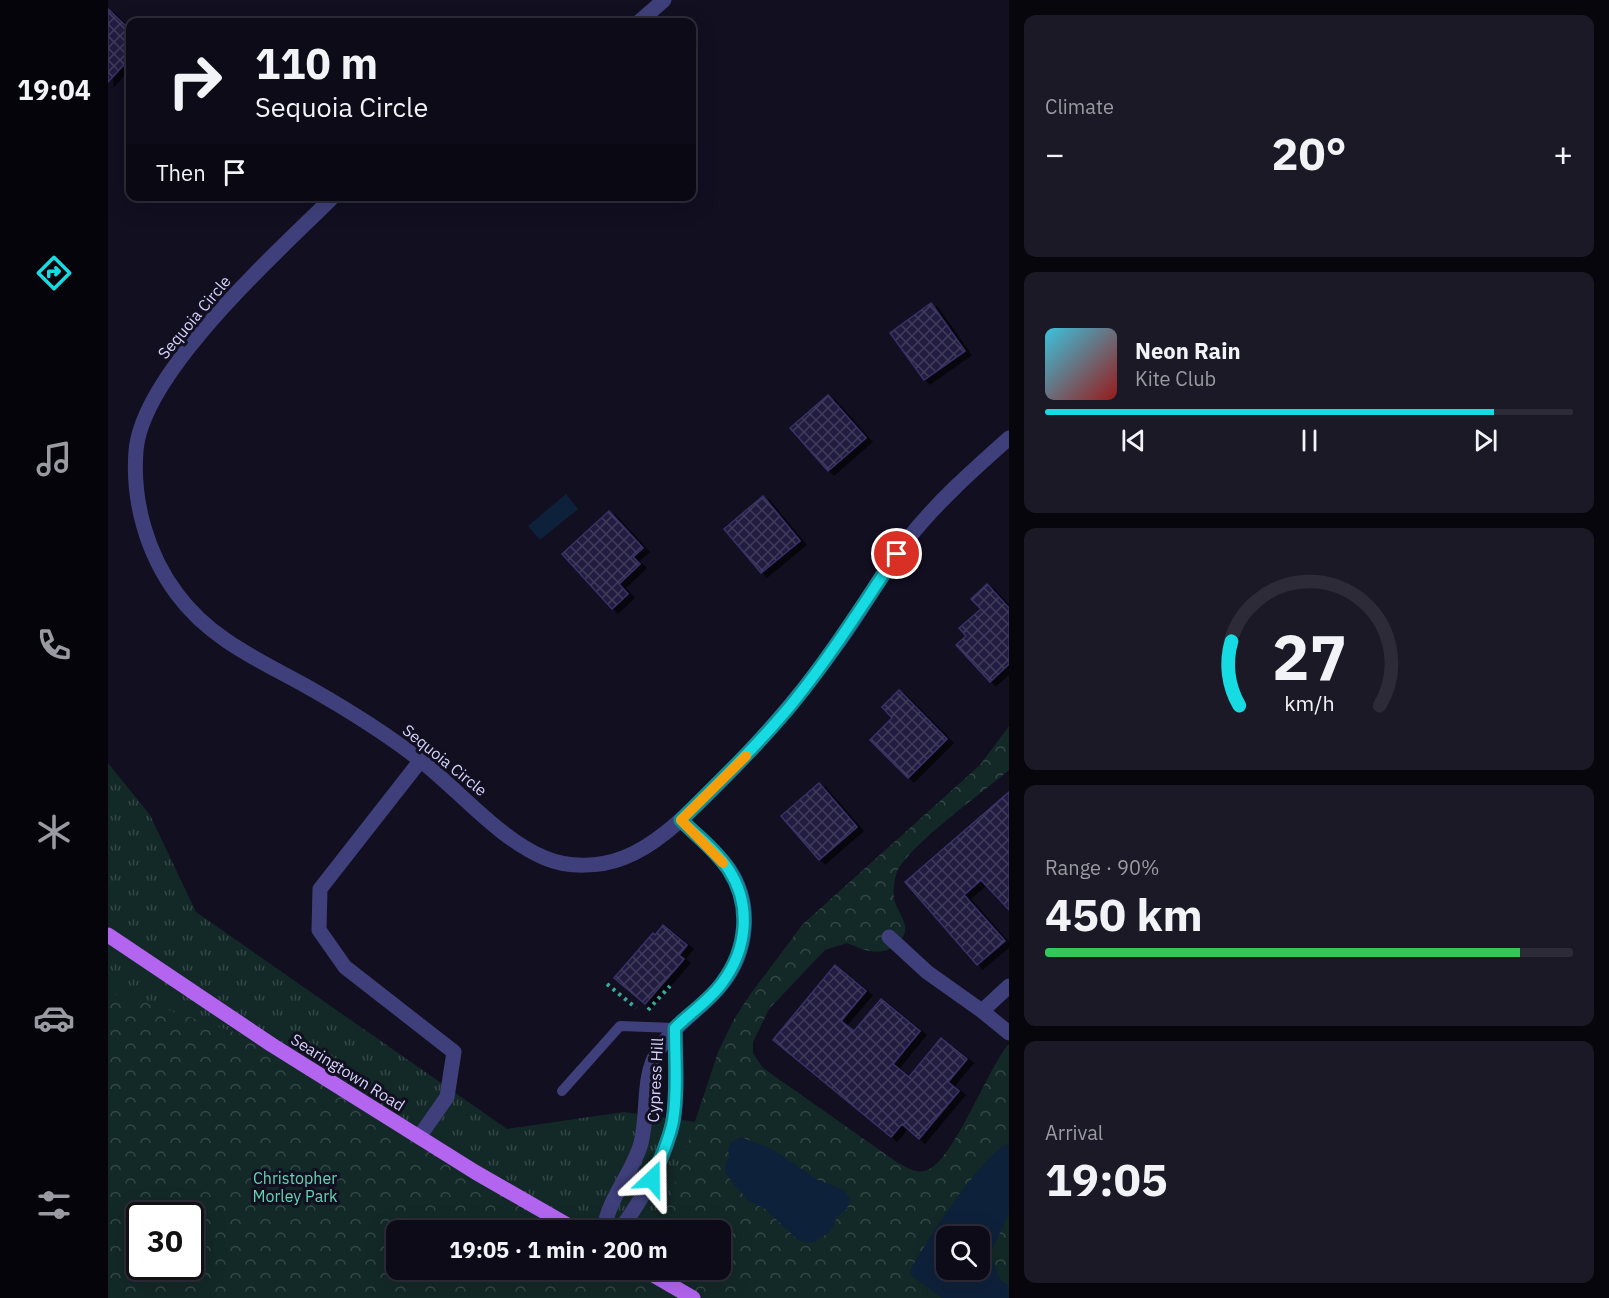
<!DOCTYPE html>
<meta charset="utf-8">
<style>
body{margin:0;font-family:"IBM Plex Sans",sans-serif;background:#1b1925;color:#f1f3f6;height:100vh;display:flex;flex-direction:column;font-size:22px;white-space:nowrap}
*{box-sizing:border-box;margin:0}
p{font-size:20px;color:#9a9ba2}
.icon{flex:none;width:33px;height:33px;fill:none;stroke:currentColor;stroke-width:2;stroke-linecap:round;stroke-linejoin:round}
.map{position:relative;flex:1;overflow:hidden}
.drawer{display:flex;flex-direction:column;gap:15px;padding:15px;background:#07060d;width:600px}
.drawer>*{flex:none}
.banner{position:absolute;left:18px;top:18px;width:570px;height:183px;border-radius:12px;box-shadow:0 6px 24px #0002,0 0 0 2px #2d2b37;background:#0d0b18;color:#f1f3f6;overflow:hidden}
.controls{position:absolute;left:828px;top:1226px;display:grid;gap:12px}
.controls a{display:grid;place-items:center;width:54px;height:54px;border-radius:12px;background:#0d0b18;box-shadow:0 6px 24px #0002,0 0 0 2px #2d2b37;font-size:30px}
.speed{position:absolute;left:18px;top:1202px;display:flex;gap:12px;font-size:30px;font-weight:700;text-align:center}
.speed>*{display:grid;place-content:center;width:78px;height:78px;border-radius:50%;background:#0d0b18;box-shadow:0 6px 24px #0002,0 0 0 2px #2d2b37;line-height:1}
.speed .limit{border:3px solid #111;border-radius:9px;background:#fff;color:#111}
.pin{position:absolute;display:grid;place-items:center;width:51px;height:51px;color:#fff;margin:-26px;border:3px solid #fff;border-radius:50%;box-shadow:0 2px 6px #0007}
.me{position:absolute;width:66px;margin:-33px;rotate:23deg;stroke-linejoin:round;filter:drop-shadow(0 0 4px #0008)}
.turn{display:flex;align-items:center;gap:21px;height:126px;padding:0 30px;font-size:27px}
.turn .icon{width:78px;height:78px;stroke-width:2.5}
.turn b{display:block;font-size:42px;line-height:51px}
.then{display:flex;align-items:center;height:57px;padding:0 30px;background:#0003;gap:12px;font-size:22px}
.big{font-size:45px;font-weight:800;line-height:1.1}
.drawer .tile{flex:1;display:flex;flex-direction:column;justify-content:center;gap:9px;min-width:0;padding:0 21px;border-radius:12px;background:#1b1925}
.drawer .dial{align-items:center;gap:0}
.dial svg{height:156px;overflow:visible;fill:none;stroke:#2d2b37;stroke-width:7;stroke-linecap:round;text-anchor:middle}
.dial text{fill:#f1f3f6;stroke:none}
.song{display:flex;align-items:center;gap:18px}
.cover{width:72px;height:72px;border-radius:9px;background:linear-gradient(135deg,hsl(190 70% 55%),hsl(0 70% 35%))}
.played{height:6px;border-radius:3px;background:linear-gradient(90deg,#16dbe3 85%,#2d2b37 85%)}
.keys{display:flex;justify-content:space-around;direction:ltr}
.heat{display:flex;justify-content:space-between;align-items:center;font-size:33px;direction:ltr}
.charge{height:9px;border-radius:4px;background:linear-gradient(90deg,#34c759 90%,#2d2b37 0)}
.trip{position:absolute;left:278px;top:1220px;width:345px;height:60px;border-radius:12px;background:#0d0b18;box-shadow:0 6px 24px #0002,0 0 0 2px #2d2b37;font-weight:800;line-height:60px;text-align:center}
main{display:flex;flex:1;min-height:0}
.menu{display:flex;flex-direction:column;width:108px;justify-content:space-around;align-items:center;background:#05040a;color:#9a9ba2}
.menu .icon{width:42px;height:42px}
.menu .active{color:#16dbe3}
.menu b{font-size:27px;color:#f1f3f6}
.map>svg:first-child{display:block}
.grass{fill:url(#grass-tufts);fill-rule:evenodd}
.forest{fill:url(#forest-crowns);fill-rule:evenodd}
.water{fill:#0e213a;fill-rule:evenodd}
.building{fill:url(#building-cross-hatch);stroke:#393269;stroke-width:1.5;filter:url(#shadow)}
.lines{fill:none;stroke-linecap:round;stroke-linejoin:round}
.path{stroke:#3aa89a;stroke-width:4;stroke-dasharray:3 4.5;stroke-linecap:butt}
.lane{stroke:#3f407b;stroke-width:10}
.street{stroke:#3f407b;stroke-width:15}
.primary{stroke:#b365f0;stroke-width:15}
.route-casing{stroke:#0e8e94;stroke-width:15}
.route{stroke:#16dbe3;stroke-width:10}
.slow{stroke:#f59e0b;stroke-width:10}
.labels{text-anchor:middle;stroke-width:6;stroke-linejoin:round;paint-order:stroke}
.street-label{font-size:16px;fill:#d5d3fb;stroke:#110f20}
.park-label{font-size:16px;fill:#66d3b1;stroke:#110f20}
</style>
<main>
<nav class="menu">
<b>19:04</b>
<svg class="icon active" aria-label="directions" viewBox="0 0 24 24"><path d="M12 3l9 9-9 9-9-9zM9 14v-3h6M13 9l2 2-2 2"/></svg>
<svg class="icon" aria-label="music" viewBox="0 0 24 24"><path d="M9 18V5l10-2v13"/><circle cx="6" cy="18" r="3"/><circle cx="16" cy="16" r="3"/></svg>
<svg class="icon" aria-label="phone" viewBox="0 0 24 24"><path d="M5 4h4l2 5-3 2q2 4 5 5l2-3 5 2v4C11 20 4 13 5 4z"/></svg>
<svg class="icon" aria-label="climate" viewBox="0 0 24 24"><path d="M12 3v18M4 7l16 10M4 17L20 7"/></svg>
<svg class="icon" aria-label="car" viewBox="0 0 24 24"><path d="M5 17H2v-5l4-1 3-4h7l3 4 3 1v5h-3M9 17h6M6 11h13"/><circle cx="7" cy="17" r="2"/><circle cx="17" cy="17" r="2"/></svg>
<svg class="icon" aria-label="filters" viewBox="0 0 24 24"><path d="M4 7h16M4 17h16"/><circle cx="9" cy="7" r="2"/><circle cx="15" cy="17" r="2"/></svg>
</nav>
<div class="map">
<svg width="901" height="1298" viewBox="0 0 901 1298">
<defs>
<pattern id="grass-tufts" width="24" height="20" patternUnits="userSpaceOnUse" patternTransform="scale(1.5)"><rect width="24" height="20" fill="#132927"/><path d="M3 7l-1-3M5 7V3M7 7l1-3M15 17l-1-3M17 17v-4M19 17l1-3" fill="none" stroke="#344747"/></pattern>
<pattern id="forest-crowns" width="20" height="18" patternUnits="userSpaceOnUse" patternTransform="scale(1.5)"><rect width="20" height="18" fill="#132927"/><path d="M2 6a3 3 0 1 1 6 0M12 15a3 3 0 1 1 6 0" fill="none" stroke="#344747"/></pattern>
<pattern id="building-cross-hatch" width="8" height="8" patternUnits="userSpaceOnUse" patternTransform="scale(1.5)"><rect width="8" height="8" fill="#221d3f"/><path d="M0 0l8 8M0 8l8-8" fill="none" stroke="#413d5c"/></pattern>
<filter id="shadow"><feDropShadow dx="6" dy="4" stdDeviation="0" flood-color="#0009"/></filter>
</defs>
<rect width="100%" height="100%" fill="#110f20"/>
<path class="grass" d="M0,763L42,815L88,912L399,1129L516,1112L588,1122L562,1197L542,1230H288V1269L0,1298ZM32,1215H82V1266H32Z"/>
<path class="forest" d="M901,726V770C877,791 795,849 788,875C786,881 785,892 786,898C788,912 805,925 793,940C777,958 759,952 739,943L717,950L661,1009L645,1042V1053L655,1068L790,1163C798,1167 807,1173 816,1171C844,1167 880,1066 901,1044V1298H585L535,1269H612V1230H542L562,1197L610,1052L625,1021L641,996L695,924L872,765ZM838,1236H872V1269H838Z
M0,994L19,996L164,1045L467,1230H288V1269H533L577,1298H0ZM32,1215H82V1266H32Z"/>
<path class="water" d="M458,494L470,509L432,540L420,526Z
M633,1137L664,1149L710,1180L736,1190L742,1200L739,1209L729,1217L722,1232L704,1243L690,1240L657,1209L641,1201L624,1182L617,1171L618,1162L622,1157L620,1151L622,1143Z
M901,1143V1213L882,1254L892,1280L901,1286V1298H834L804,1276L802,1271C818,1242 873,1155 901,1143ZM838,1236H872V1269H838Z"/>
<path class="building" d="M0,9L22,30V58L0,82Z
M823,303L857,351L816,380L782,333Z
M720,395L758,438L720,471L682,428Z
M655,496L692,541L653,573L616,529Z
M501,511L535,548L525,557L532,564L511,584L520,594L504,609L454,554Z
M879,584L901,608V664L882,682L848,645L858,636L851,628L873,609L863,599Z
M791,690L839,739L800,778L762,740L784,718L774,707Z
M711,783L749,827L711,860L673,816Z
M901,792V910L873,880L856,895L897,941L869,965L797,882Z
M555,925L579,945L571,955L576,959L537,1004L506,978L545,933L547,935Z
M727,965L758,991L733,1021L746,1031L773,999L812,1031L785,1064L801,1077L833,1038L859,1059L840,1082L851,1091L811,1139L794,1124L783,1137L665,1040Z"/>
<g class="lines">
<path class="path" d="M499,984L528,1008
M540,1010L562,986"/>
<path class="lane" d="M454,1091L512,1026L567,1028"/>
<path class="street" d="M531,22L556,0
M226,196C170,252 34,372 28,451C24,501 39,554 69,594C102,639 151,660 198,686C237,708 276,732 312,760C351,790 391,839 437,858C460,868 492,867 515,858C549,845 577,816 603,791C651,744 694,694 733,639C756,607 775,571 799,540C829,502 865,470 901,438
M781,937L819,972L874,1011L901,1033
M874,1011L901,986
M311,1137L339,1097L346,1052L237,967L211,930L212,889L313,760
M496,1230C500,1198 525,1173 533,1143C541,1112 533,1077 551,1049C568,1023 595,1008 614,984C640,952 645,904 621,869C608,851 589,836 573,820
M512,1230C535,1198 557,1161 565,1121C570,1092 567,1057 567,1028"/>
<path class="primary" d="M0,935L164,1045L367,1172L468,1230
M535,1269L585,1298"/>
</g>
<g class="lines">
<g class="route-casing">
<path id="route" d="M544,1179C552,1160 561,1141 565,1121C570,1091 567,1058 567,1028C582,1013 602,1000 614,983C639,950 644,906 621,870C609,851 589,836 573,820C612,781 652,743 687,700C724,654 756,603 789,554"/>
</g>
<use href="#route" class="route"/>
<path class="slow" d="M615,863L573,820L638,756"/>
</g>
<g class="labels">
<g class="street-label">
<text transform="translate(86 317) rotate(-50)" y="6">Sequoia Circle</text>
<text transform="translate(337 760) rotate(39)" y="6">Sequoia Circle</text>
<text transform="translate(240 1072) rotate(32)" y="6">Searingtown Road</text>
<text transform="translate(547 1080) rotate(-87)" y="6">Cypress Hill</text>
</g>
<g class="park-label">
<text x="187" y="1184">Christopher<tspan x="187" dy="18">Morley Park</tspan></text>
</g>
</g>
</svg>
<div class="controls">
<a><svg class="icon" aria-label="search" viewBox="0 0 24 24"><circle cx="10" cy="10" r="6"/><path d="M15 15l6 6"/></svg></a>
</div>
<div class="speed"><div class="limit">30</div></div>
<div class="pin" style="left:789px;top:554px;background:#d93025"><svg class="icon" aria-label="arrive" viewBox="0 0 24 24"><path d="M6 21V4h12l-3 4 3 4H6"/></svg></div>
<svg class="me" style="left:544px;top:1179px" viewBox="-20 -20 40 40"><path d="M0-17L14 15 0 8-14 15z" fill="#16dbe3" stroke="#fff" stroke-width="4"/></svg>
<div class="trip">19:05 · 1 min · 200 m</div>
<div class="banner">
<div class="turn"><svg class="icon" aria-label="right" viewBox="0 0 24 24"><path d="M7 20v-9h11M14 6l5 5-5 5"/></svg><div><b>110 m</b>Sequoia Circle</div></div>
<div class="then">Then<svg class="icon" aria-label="arrive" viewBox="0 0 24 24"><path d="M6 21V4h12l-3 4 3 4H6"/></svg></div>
</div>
</div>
<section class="drawer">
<div class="tile"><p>Climate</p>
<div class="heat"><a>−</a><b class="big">20°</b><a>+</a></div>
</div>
<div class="tile">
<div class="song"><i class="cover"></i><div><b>Neon Rain</b><p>Kite Club</p></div></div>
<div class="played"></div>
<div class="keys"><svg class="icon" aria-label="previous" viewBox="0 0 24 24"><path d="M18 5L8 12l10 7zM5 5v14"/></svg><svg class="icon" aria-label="pause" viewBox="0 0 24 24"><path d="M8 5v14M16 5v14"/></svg><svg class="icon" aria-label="next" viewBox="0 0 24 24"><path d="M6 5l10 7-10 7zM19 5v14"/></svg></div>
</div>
<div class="tile dial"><svg viewBox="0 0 100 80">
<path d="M14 69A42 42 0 1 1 86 69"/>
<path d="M14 69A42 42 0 0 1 10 36" stroke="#16dbe3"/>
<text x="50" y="56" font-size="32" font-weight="700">27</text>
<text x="50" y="72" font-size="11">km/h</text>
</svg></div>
<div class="tile"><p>Range · 90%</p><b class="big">450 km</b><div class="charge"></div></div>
<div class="tile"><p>Arrival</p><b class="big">19:05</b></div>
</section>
</main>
